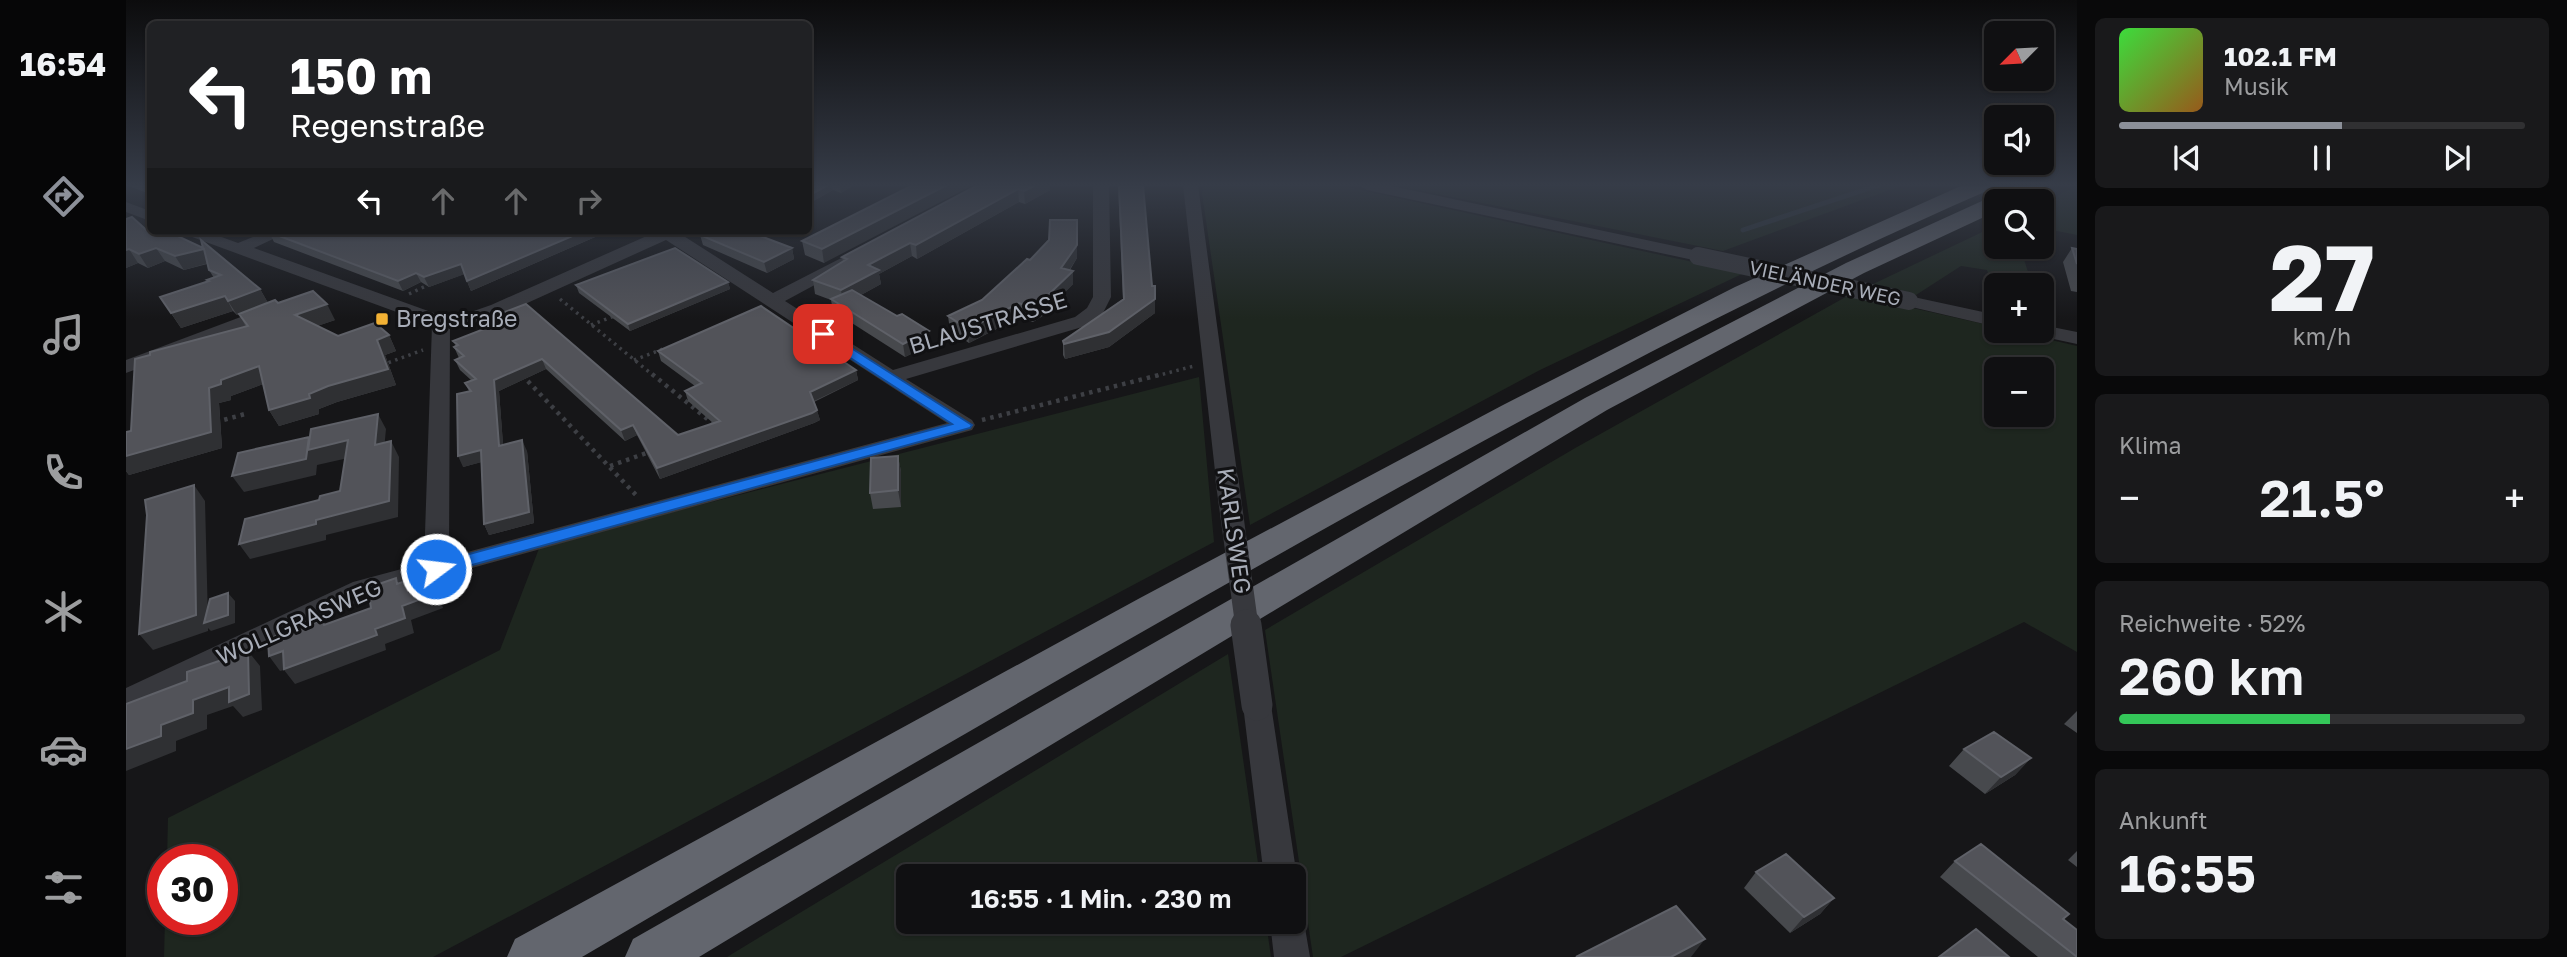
<!DOCTYPE html>
<html lang="de">
<meta charset="utf-8">
<style>
body{margin:0;font-family:"Golos Text",sans-serif;background:#19191b;color:#f1f3f6;height:100vh;display:flex;flex-direction:column;font-size:26px;white-space:nowrap}
*{box-sizing:border-box;margin:0}
p{font-size:23px;color:#9c9d9f}
.icon{flex:none;width:38px;height:38px;fill:none;stroke:currentColor;stroke-width:2;stroke-linecap:round;stroke-linejoin:round}
.map{position:relative;flex:1;overflow:hidden}
.side{display:flex;flex-direction:column;gap:18px;padding:18px;background:#09090a;width:490px}
.side>*{flex:none}
.guide{position:absolute;left:21px;top:21px;width:665px;height:214px;border-radius:10px;box-shadow:0 2px 5px #0004,0 0 0 2px #303032;background:#202124;color:#fff;overflow:hidden}
.needle{width:46px;rotate:246deg}
.buttons{position:absolute;left:1858px;top:21px;display:grid;gap:14px}
.buttons a{display:grid;place-items:center;width:70px;height:70px;border-radius:10px;background:#101012;box-shadow:0 2px 5px #0004,0 0 0 2px #303032;font-size:35px}
.speed{position:absolute;left:21px;top:844px;display:flex;gap:14px;font-size:35px;font-weight:700;text-align:center}
.speed>*{display:grid;place-content:center;width:91px;height:91px;border-radius:50%;background:#101012;box-shadow:0 2px 5px #0004,0 0 0 2px #303032;line-height:1}
.speed .limit{border:10px solid #d22;background:#fff;color:#111}
.pin{position:absolute;display:grid;place-items:center;width:60px;height:60px;color:#fff;margin:-30px;border-radius:14px;box-shadow:0 4px 10px #0006}
.me{position:absolute;width:77px;margin:-38px;rotate:75deg;stroke-linejoin:round;filter:drop-shadow(0 0 5px #0008)}
.turn{display:flex;align-items:center;gap:24px;height:147px;padding:0 28px;font-size:32px}
.turn .icon{width:91px;height:91px;stroke-width:2.5}
.turn b{display:block;font-size:49px;line-height:60px}
.lanes{display:flex;align-items:center;height:66px;padding:0 28px;background:#0003;justify-content:center;gap:35px;direction:ltr}
.lanes .off{opacity:.35}
.big{font-size:52px;font-weight:600;line-height:1.1}
.side .card{flex:1;display:flex;flex-direction:column;justify-content:center;gap:10px;min-width:0;padding:0 24px;border-radius:10px;background:#19191b}
.side .dial{align-items:center;gap:0}
.dial b{font-size:91px;line-height:1}
.song{display:flex;align-items:center;gap:21px}
.cover{width:84px;height:84px;border-radius:10px;background:linear-gradient(135deg,hsl(120 70% 55%),hsl(30 70% 35%))}
.played{height:7px;border-radius:4px;background:linear-gradient(90deg,#8c9099 55%,#303032 55%)}
.keys{display:flex;justify-content:space-around;direction:ltr}
.heat{display:flex;justify-content:space-between;align-items:center;font-size:38px;direction:ltr}
.charge{height:10px;border-radius:5px;background:linear-gradient(90deg,#34c759 52%,#303032 0)}
.trip{position:absolute;left:770px;top:864px;width:410px;height:70px;border-radius:10px;background:#101012;box-shadow:0 2px 5px #0004,0 0 0 2px #303032;font-weight:600;line-height:70px;text-align:center}
main{display:flex;flex:1;min-height:0}
.dock{display:flex;flex-direction:column;width:126px;justify-content:space-around;align-items:center;background:#060607;color:#9c9d9f}
.dock .icon{width:49px;height:49px}
.dock .on{color:#8c9099}
.dock b{font-size:32px;color:#f1f3f6}
.map>svg:first-child{display:block}
.green{fill:#1e261f;fill-rule:evenodd}
.lines{fill:none;stroke-linecap:round;stroke-linejoin:round}
.stream{stroke:#2c353c;stroke-width:5}
.path-far1{stroke:#3d3f44;stroke-width:3.5;stroke-dasharray:2.5 4.5;stroke-linecap:butt}
.path{stroke:#3d3f44;stroke-width:4.5;stroke-dasharray:3.5 5;stroke-linecap:butt}
.minor{fill:#37383d;fill-rule:evenodd}
.highway{fill:#63666e;fill-rule:evenodd}
.minor-bridge-far2{stroke:#37383d;stroke-width:18}
.minor-bridge-far1{stroke:#37383d;stroke-width:23}
.minor-bridge{stroke:#37383d;stroke-width:31}
.wall{fill:#47494d}
.shaded-wall{fill:#2f3033}
.building{fill:#525359;stroke:#5f6168;stroke-width:2}
.route{fill:#1a73e8;stroke:#114b97;stroke-width:2}
.poi-dot{fill:#f2b134;stroke:#111113;stroke-width:2.5}
.labels{text-anchor:middle;stroke-width:6;stroke-linejoin:round;paint-order:stroke}
.far-street-label{font-size:19px;fill:#a8adb8;stroke:#111113}
.poi-label{font-size:23px;fill:#a8adb8;stroke:#111113;text-anchor:start}
.street-label{font-size:23px;fill:#a8adb8;stroke:#111113}
</style>
<main>
<nav class="dock">
<b>16:54</b>
<svg class="icon on" aria-label="directions" viewBox="0 0 24 24"><path d="M12 3l9 9-9 9-9-9zM9 14v-3h6M13 9l2 2-2 2"/></svg>
<svg class="icon" aria-label="music" viewBox="0 0 24 24"><path d="M9 18V5l10-2v13"/><circle cx="6" cy="18" r="3"/><circle cx="16" cy="16" r="3"/></svg>
<svg class="icon" aria-label="phone" viewBox="0 0 24 24"><path d="M5 4h4l2 5-3 2q2 4 5 5l2-3 5 2v4C11 20 4 13 5 4z"/></svg>
<svg class="icon" aria-label="climate" viewBox="0 0 24 24"><path d="M12 3v18M4 7l16 10M4 17L20 7"/></svg>
<svg class="icon" aria-label="car" viewBox="0 0 24 24"><path d="M5 17H2v-5l4-1 3-4h7l3 4 3 1v5h-3M9 17h6M6 11h13"/><circle cx="7" cy="17" r="2"/><circle cx="17" cy="17" r="2"/></svg>
<svg class="icon" aria-label="filters" viewBox="0 0 24 24"><path d="M4 7h16M4 17h16"/><circle cx="9" cy="7" r="2"/><circle cx="15" cy="17" r="2"/></svg>
</nav>
<div class="map">
<svg width="1951" height="957" viewBox="0 0 1951 957">
<rect width="100%" height="100%" fill="#161618"/>
<path class="green" d="M1077,185H1211L1618,273L1414,370L1124,525L1076,193Z
M1266,185H1777L1597,251Z
M1951,186V235L1916,228V203Z
M1871,225V247H1901L1897,256L1906,285H1871V302L1861,270L1835,266L1790,295L1745,285Z
M1725,294L1871,327V331H1887L1951,346V652L1898,622L1215,957H1187L1139,630L1451,447ZM1871,369H1916V415H1871Z
M1073,377L1088,542L307,957H38L39,919H96V859H41L42,818L374,650L414,546Z
M1102,654L1134,877H782V922H1140L1145,957H601Z"/>
<g class="lines">
<path class="stream" d="M1617,230L1753,185"/>
<path class="path-far1" d="M283,294L304,284
M434,299L528,376
M465,325L491,315
M508,360L537,349
M256,365L297,350
M1030,376L1068,366"/>
<path class="path" d="M526,374L590,426
M396,375L510,495
M856,420L1037,374
M90,422L119,414
M484,466L526,451"/>
<path class="minor" d="M967,185H983L985,297L976,315L963,325L780,379L846,420L849,425L846,430L244,596L0,712V688L227,582L298,563L306,325L58,234L56,231H79L112,243L142,231H164L128,248L316,316L342,313L365,305L532,231H554L553,233L647,293L727,252L733,253L736,257L733,261L659,301L767,370L949,317L961,308L967,297ZM540,240L821,423L323,557L324,326L345,324L379,313Z
M1057,185H1072L1112,480L1109,485L1101,487L1093,485L1090,480Z
M1233,185H1261L1572,251L1581,256L1572,261L1241,190Z
M0,202L24,211V221L0,212Z
M1783,296L1871,315V327L1777,305L1774,301Z
M144,306L153,312L151,316L0,373V360Z
M1916,325L1951,332V344L1909,335L1907,331H1916Z
M1131,693L1141,697L1145,705L1171,877L1167,887V877H1138L1117,705L1121,697Z
M1167,908L1173,910L1178,922L1184,957H1148L1144,922H1167Z"/>
<path class="highway" d="M1837,185H1866L1863,190C1629,292 1405,413 1182,538C938,675 697,816 456,957H381L389,939L1014,598L1377,405L1609,287Z
M1891,185H1920C1909,200 1887,201 1871,201V211L1738,273L1481,410L573,957H499L507,939L1459,398L1720,263Z"/>
<path class="minor-bridge-far2" d="M1572,256L1783,301"/>
<path class="minor-bridge-far1" d="M1101,480L1121,627"/>
<path class="minor-bridge" d="M1120,625L1131,705"/>
</g>
<path class="wall" d="M0,185H24V194Z
M682,185H728L715,193L707,190L682,204Z
M787,185L698,263L679,255L676,241Z
M852,185L923,186L924,190L899,204L893,202L791,259L786,256L753,274L755,284L735,295L805,344L779,357L707,311L705,300L689,294L687,280L717,262L716,257Z
M992,185H1017L1029,313L983,347L939,359L937,355V341L997,299Z
M0,219L27,236L134,289L142,303H152L209,320L191,326L212,336L263,335L270,351L259,355L270,385L211,402L193,409V414L153,426L143,410L137,384L105,396V400L93,403L96,448L3,475L0,471V432L5,431L120,327L113,314L111,315L107,311L55,328L34,297L83,282L81,280L88,278L83,270L81,264L58,270L39,261L22,268L12,263L0,268Z
M951,220V258L944,270L947,284L926,305V310L907,322L894,317L843,343L824,330L822,316L856,300Z
M145,231H475L476,234L345,291L338,274L303,287L295,282L277,291L148,242L143,232Z
M574,235L666,248L668,259L641,273L577,245Z
M1946,248L1951,249V292L1945,291L1937,262Z
M602,282L604,289L504,331L453,293L450,285Z
M368,316L552,435L587,423L562,401L559,391L569,386L535,361L532,351L730,370L732,380L688,402L694,420L688,423L534,479L511,435L499,441L420,369L373,391L377,445L401,451L408,523L363,535L358,524L355,462L337,467L343,391L339,383L345,380L334,370L329,360L333,358L328,347L330,346L327,341L372,324Z
M772,456L775,472V507L747,509L744,493Z
M1951,711V733L1938,724Z
M1838,749L1905,758L1889,775L1859,794L1823,766Z
M1951,851V867L1942,860Z
M1829,861L1938,919L1951,957H1912L1814,877Z
M1630,872L1708,898L1694,914L1664,933L1618,888Z"/>
<path class="shaded-wall" d="M702,185H706L707,190L682,204V196Z
M716,185H728L715,193L714,186Z
M821,185H847L698,263L696,249Z
M910,185H926L923,186L924,190L899,204L898,191Z
M892,189L893,202L791,259L790,245Z
M458,231H475L476,234L345,291L341,281Z
M784,243L786,256L753,274L755,284L717,305L715,290L742,265Z
M951,245V258L936,281L935,268Z
M30,248L39,261L22,268L13,254Z
M666,248L668,259L641,273L638,262Z
M3,249L12,263L0,268V250Z
M78,249L86,262L58,270L49,256Z
M335,264L339,274L303,287L298,277Z
M947,271V284L926,305V310L907,322L906,308Z
M290,273L295,282L277,291L272,281Z
M602,282L604,289L504,331L502,324Z
M134,289L142,303L111,315L102,301Z
M99,296L107,311L55,328L45,313Z
M1029,299V313L983,347L939,359L938,344Z
M893,303L894,317L843,343L842,329Z
M201,304L209,320L177,331L169,315Z
M803,331L805,344L779,357L777,344Z
M263,335L270,351L259,355L270,385L211,402L193,409V414L153,426L143,410L183,394L251,340Z
M416,359L420,369L373,391L378,456L373,446L368,380Z
M133,366L143,382L105,396V400L93,403L96,448L3,475L0,471V456L83,388L95,380Z
M730,370L732,380L686,402L684,392Z
M691,410L694,420L688,423L534,479L531,468Z
M252,414L260,429L257,460L249,445Z
M507,425L511,435L499,441L495,430Z
M183,437L222,440L231,456L191,465L190,475L118,492L106,476Z
M396,440L401,451L408,523L363,535L358,524Z
M265,441L273,457L272,517L200,535V540L124,559L113,544L190,520Z
M355,450L360,461L337,467L332,456Z
M772,456L775,472V507L772,490Z
M68,485L79,501L82,621L102,593L109,601V623L85,631L82,628V631L27,650L13,634Z
M303,573L311,587L317,608L285,620L288,633L259,644L260,650L169,684L158,670L154,671L143,656L157,651L249,629L276,606Z
M122,651L134,666L136,710L117,717L107,706L81,715V729L50,741V751L0,771V749L35,725L67,700Z
M1905,758L1889,775L1859,794L1875,777Z
M1708,898L1694,914L1664,933L1678,917Z
M1579,939L1565,957H1545Z"/>
<path class="building" d="M682,185H702L682,196Z
M787,185H821L696,249L676,241Z
M852,185H910L898,191L892,189L790,245L784,243L742,265L753,270L715,290L687,280L721,259L716,257Z
M993,185H1017L1026,286H1029V299L983,332L938,344L937,341L998,299Z
M6,217L27,236L41,231L77,248L75,240L134,289L102,301L99,296L45,313L34,297L83,281L81,280L95,275L83,270L78,249L49,256L30,248L13,254L3,249L0,250V219Z
M924,220H951V245L935,268L947,271L922,295L926,296L906,308L893,303L842,329L822,316L856,300L901,259L904,260L923,240Z
M145,231H458L341,281L335,264L298,277L290,273L272,281L143,232Z
M583,231H621L666,248L638,262L574,235Z
M549,248L602,282L502,324L450,285Z
M1946,248L1951,249V264Z
M726,290L771,316L776,314L803,331L777,344L705,299Z
M187,291L201,304L169,315L212,336L249,323L263,335L251,340L262,369L202,386L183,394L184,398L143,410L133,366L95,380V384L83,388L85,432L0,456V432L5,431L9,359L24,355V352L122,326L113,314L149,300L152,303Z
M400,304L552,435L594,421L559,391L576,383L532,351L635,306L730,370L684,392L691,410L686,413L531,468L507,425L495,430L416,359L368,380L373,446L396,440L403,512L358,524L355,450L332,456L331,394L345,391L339,383L350,379L329,360L338,356L328,347L332,345L327,341L376,322L368,316Z
M252,414L249,445L265,441L263,501L190,520V524L113,544L119,519L193,500L194,496L214,491L222,440L182,450L185,429Z
M183,437L180,459L106,476L112,453Z
M772,456V490L744,493L745,458Z
M68,485L70,615L13,634L21,515L19,500Z
M303,573L308,594L276,606L279,618L249,629L251,635L158,669L157,651L143,656L142,639L196,620L198,625L245,608L243,595L254,590L253,584L270,578L271,584Z
M102,593V615L78,623L84,599Z
M122,651L123,694L103,702V687L67,700V713L35,725V736L0,749V704L61,681V672Z
M1868,732L1905,758L1875,777L1838,749Z
M1855,844L1943,914L1937,919L1951,930V957L1829,861Z
M1660,854L1708,898L1678,917L1630,872Z
M1550,906L1579,939L1545,957H1450Z
M1850,929L1883,957H1813Z"/>
<linearGradient id="sky" x2="0" y2="1"><stop stop-color="#0c0c0d"/><stop offset="0.58" stop-color="#363c48"/><stop offset="1" stop-color="#363c48" stop-opacity="0"/></linearGradient>
<rect width="1951" height="319" fill="url(#sky)"/>
<path class="route" d="M697,330L846,425L844,428L310,575L304,573L301,569L304,565L310,563L826,424L692,337L691,334Z"/>
<rect class="poi-dot" x="249" y="312" width="14" height="14" rx="3.5"/>
<g class="labels">
<g class="far-street-label">
<text transform="translate(1699 283) rotate(12)" y="7">VIELÄNDER WEG</text>
</g>
<g class="poi-label">
<text x="270" y="327">Bregstraße</text>
</g>
<g class="street-label">
<text transform="translate(862 323) rotate(-17)" y="8">BLAUSTRASSE</text>
<text transform="translate(1108 531) rotate(82)" y="8">KARLSWEG</text>
<text transform="translate(173 622) rotate(-24)" y="8">WOLLGRASWEG</text>
</g>
</g>
</svg>
<div class="buttons">
<a><svg class="needle" viewBox="-14 -14 28 28"><path d="M0-13l5 13h-10z" fill="#e53935"/><path d="M0 13l5-13h-10z" fill="#9c9d9f"/></svg></a>
<a><svg class="icon" aria-label="sound" viewBox="0 0 24 24"><path d="M4 9h4l5-4v14l-5-4H4zM17 9q2 3 0 6"/></svg></a>
<a><svg class="icon" aria-label="search" viewBox="0 0 24 24"><circle cx="10" cy="10" r="6"/><path d="M15 15l6 6"/></svg></a>
<a>+</a>
<a>−</a>
</div>
<div class="speed"><div class="limit">30</div></div>
<div class="pin" style="left:697px;top:334px;background:#d93025"><svg class="icon" aria-label="arrive" viewBox="0 0 24 24"><path d="M6 21V4h12l-3 4 3 4H6"/></svg></div>
<svg class="me" style="left:310px;top:569px" viewBox="-20 -20 40 40"><circle r="17" fill="#1a73e8" stroke="#fff" stroke-width="3"/><path d="M0-11L8 9 0 5-8 9z" fill="#fff"/></svg>
<div class="trip">16:55 · 1 Min. · 230 m</div>
<div class="guide">
<div class="turn"><svg class="icon" aria-label="left" viewBox="0 0 24 24"><path d="M17 20v-9H6M10 6l-5 5 5 5"/></svg><div><b>150 m</b>Regenstraße</div></div>
<div class="lanes"><svg class="icon" aria-label="left" viewBox="0 0 24 24"><path d="M17 20v-9H6M10 6l-5 5 5 5"/></svg><svg class="icon off" aria-label="ahead" viewBox="0 0 24 24"><path d="M12 20V5M6 11l6-6 6 6"/></svg><svg class="icon off" aria-label="ahead" viewBox="0 0 24 24"><path d="M12 20V5M6 11l6-6 6 6"/></svg><svg class="icon off" aria-label="right" viewBox="0 0 24 24"><path d="M7 20v-9h11M14 6l5 5-5 5"/></svg></div>
</div>
</div>
<section class="side">
<div class="card">
<div class="song"><i class="cover"></i><div><b>102.1 FM</b><p>Musik</p></div></div>
<div class="played"></div>
<div class="keys"><svg class="icon" aria-label="previous" viewBox="0 0 24 24"><path d="M18 5L8 12l10 7zM5 5v14"/></svg><svg class="icon" aria-label="pause" viewBox="0 0 24 24"><path d="M8 5v14M16 5v14"/></svg><svg class="icon" aria-label="next" viewBox="0 0 24 24"><path d="M6 5l10 7-10 7zM19 5v14"/></svg></div>
</div>
<div class="card dial"><b>27</b><p>km/h</p></div>
<div class="card"><p>Klima</p>
<div class="heat"><a>−</a><b class="big">21.5°</b><a>+</a></div>
</div>
<div class="card"><p>Reichweite · 52%</p><b class="big">260 km</b><div class="charge"></div></div>
<div class="card"><p>Ankunft</p><b class="big">16:55</b></div>
</section>
</main>
